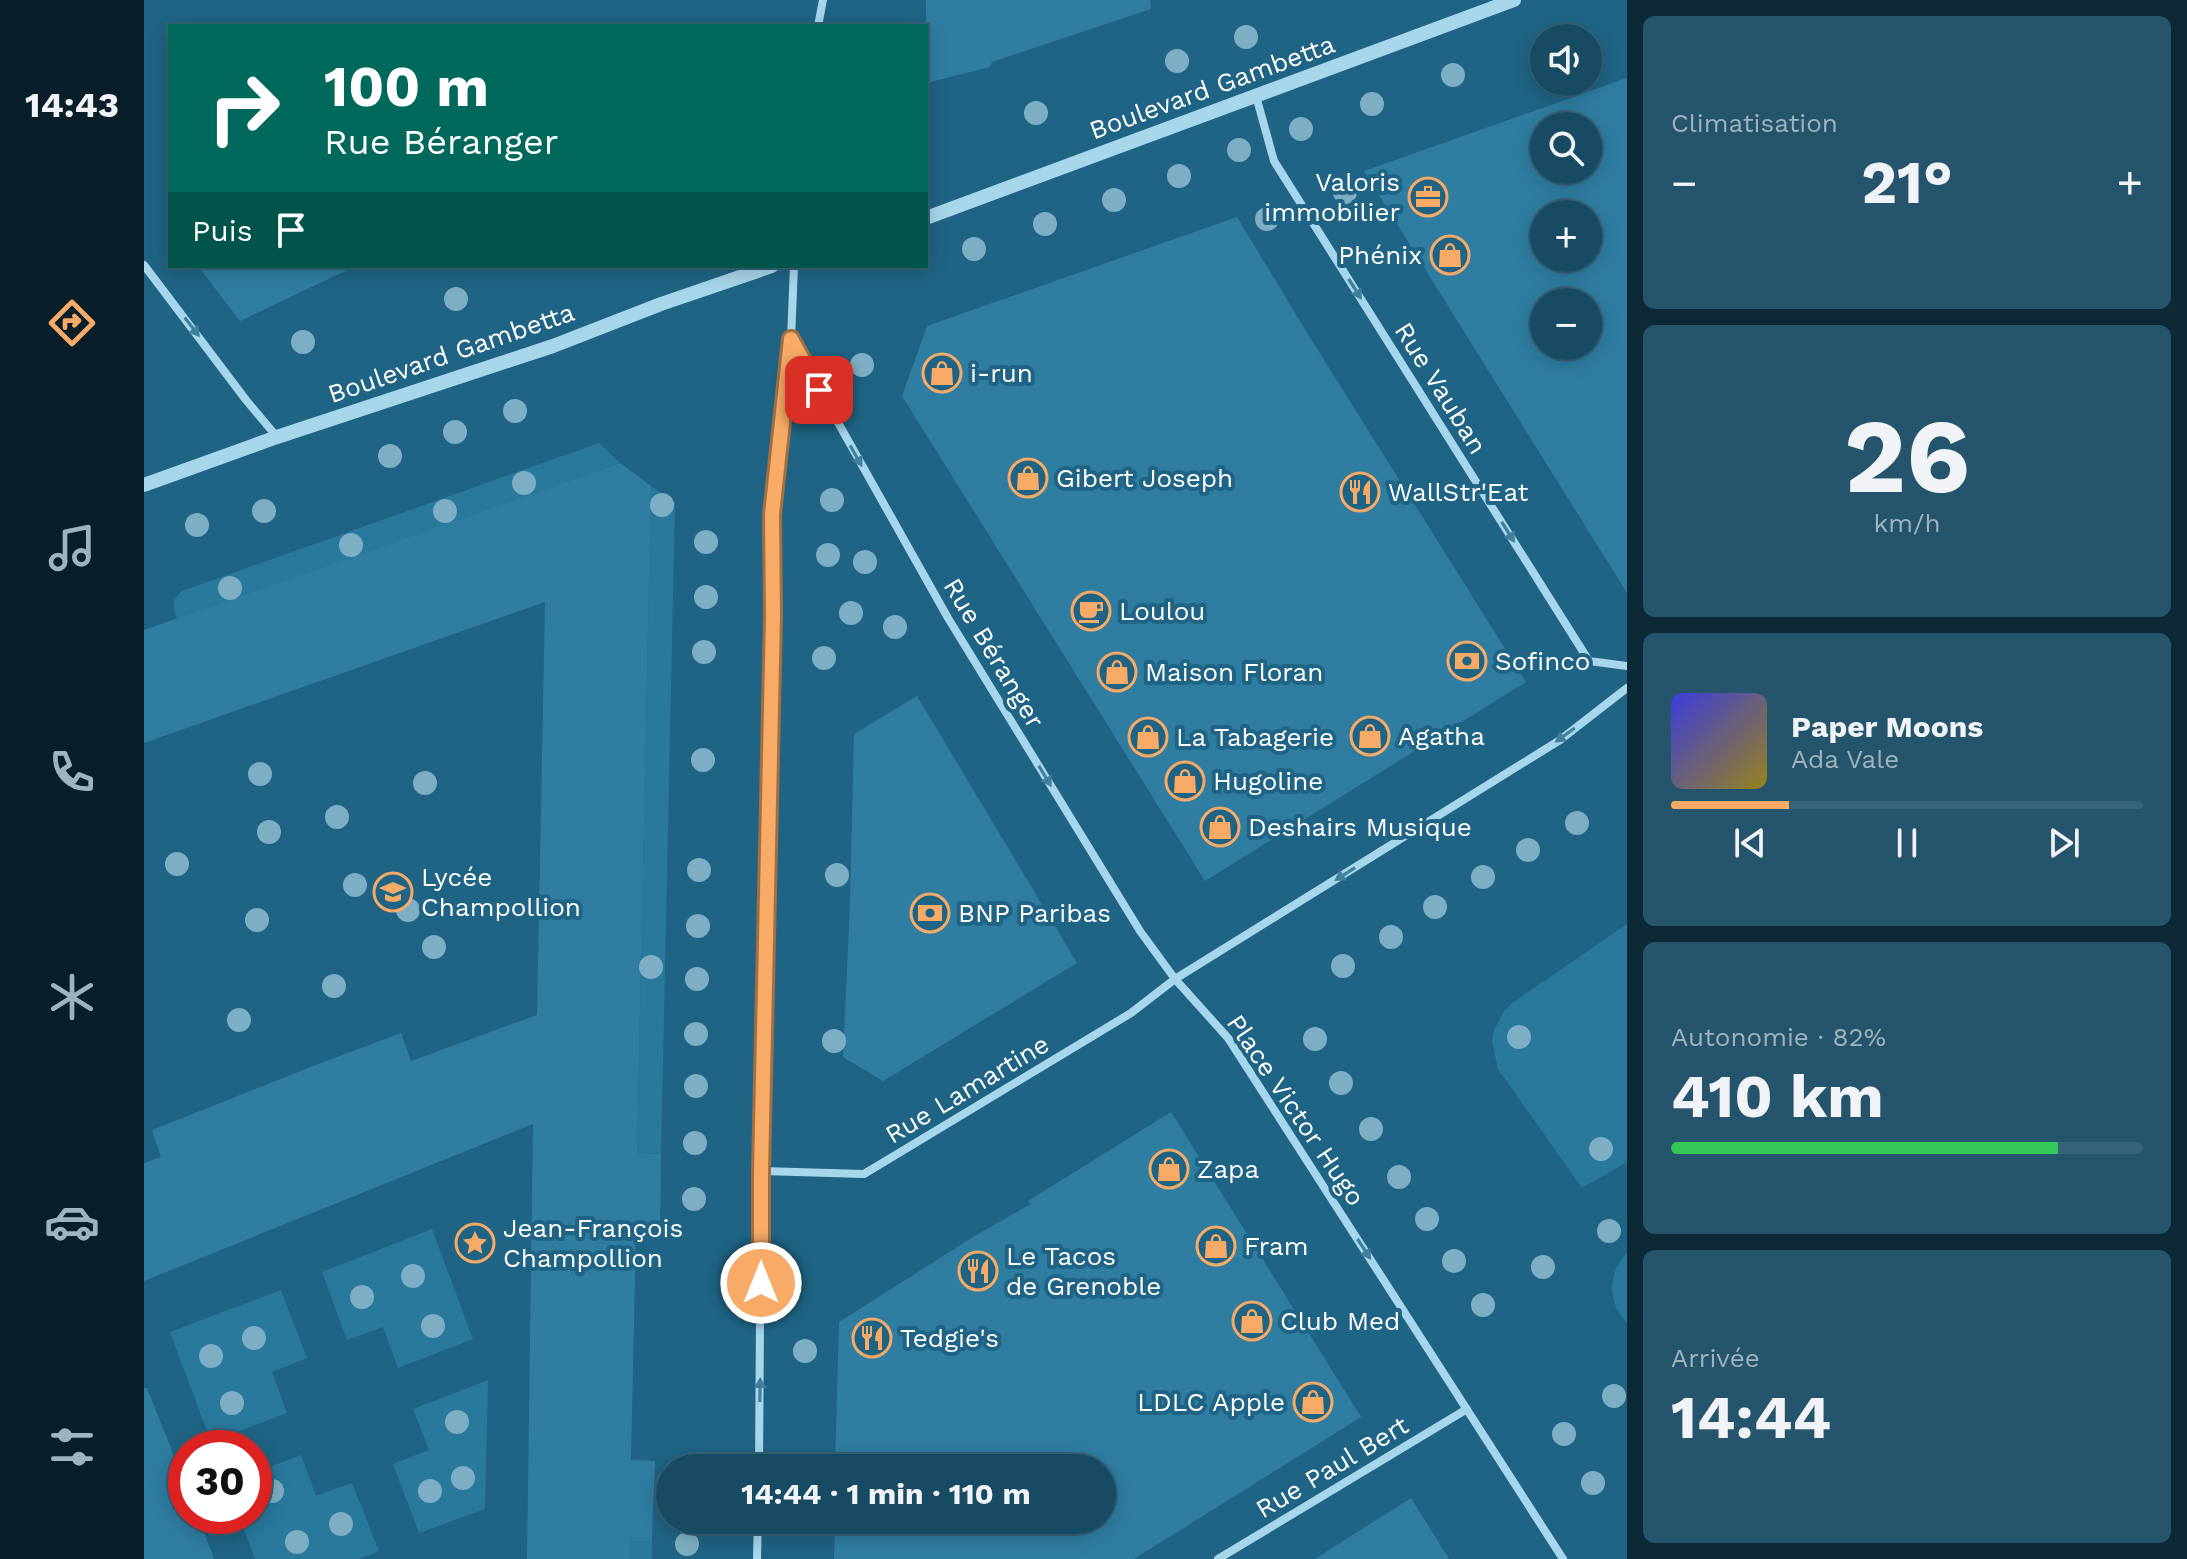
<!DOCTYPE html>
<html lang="fr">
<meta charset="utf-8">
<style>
body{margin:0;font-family:"Work Sans",sans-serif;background:#24556c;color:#f1f3f6;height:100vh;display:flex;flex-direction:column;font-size:30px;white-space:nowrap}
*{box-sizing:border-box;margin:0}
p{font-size:26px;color:#9eb3be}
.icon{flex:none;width:44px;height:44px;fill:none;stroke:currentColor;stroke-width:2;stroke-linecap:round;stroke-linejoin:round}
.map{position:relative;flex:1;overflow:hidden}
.details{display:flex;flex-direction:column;gap:16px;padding:16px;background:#0d2936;width:560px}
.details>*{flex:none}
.hud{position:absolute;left:24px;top:24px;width:760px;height:244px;border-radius:0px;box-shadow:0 4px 20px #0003,0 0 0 2px #366378;background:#00695c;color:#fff;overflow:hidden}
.fabs{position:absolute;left:1386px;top:24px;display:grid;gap:16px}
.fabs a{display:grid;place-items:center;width:72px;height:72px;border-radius:50%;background:#174b63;box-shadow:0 4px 20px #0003,0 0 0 2px #366378;font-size:40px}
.speed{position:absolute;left:24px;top:1430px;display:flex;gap:16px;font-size:40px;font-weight:700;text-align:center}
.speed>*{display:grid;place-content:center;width:104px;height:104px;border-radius:50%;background:#174b63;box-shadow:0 4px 20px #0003,0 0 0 2px #366378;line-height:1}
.speed .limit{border:12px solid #d22;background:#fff;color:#111}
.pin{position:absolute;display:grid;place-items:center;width:68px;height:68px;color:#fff;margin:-34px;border-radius:16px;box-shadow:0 4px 12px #0006}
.me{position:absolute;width:88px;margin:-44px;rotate:0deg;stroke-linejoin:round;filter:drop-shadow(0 0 6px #0008)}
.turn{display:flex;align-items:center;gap:28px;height:168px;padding:0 24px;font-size:36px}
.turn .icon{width:104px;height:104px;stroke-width:2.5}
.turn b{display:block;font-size:56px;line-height:68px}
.then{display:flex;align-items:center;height:76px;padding:0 24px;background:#0003;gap:16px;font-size:30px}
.big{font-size:60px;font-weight:700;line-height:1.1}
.details .tile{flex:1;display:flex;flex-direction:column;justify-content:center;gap:12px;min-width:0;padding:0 28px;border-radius:12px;background:#24556c}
.details .dial{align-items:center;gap:0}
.dial b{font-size:104px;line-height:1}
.song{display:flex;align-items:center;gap:24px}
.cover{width:96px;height:96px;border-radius:12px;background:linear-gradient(135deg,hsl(240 70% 55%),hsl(50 70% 35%))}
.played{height:8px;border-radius:4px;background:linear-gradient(90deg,#f7ab67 25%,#366378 25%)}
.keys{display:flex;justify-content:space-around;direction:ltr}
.heat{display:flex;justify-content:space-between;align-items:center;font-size:44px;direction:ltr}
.charge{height:12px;border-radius:6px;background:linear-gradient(90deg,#34c759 82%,#366378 0)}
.trip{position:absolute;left:512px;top:1454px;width:460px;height:80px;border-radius:40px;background:#174b63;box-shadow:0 4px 20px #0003,0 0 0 2px #366378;font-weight:700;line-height:80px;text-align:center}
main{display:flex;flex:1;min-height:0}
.tabs{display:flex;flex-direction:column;width:144px;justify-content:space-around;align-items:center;background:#091e28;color:#9eb3be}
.tabs .icon{width:56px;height:56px}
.tabs .current{color:#f7ab67}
.tabs b{font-size:36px;color:#f1f3f6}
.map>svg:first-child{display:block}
.green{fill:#29799d}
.building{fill:#2f7ea2;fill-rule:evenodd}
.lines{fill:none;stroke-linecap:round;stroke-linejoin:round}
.minor{stroke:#a7d5e9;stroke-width:8}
.tertiary{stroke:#a7d5e9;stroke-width:14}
.tree{fill:#7eaec3}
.oneway{fill:#41809d}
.route-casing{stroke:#a16f43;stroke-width:20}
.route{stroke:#f7ab67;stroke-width:14}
.labels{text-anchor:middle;stroke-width:8;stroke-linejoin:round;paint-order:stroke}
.street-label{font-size:26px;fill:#fff;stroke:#1f6484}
.poi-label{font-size:26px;fill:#fff;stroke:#1f6484;text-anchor:start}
</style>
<main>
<nav class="tabs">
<b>14:43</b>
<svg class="icon current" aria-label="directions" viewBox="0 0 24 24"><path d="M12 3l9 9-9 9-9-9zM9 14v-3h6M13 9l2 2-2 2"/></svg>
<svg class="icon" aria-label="music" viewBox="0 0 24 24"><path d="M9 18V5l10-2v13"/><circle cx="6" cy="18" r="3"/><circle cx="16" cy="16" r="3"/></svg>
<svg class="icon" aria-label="phone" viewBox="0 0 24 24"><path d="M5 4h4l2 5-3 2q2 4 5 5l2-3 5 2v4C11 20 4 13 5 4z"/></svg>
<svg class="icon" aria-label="climate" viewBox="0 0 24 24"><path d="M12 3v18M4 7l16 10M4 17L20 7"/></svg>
<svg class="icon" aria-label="car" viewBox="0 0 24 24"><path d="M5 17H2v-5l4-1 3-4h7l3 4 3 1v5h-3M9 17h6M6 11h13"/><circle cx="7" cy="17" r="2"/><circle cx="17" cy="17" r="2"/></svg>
<svg class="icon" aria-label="filters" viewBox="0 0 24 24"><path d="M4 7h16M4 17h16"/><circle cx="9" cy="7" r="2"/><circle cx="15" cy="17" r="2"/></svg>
</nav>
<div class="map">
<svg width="1483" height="1559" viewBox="0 0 1483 1559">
<rect width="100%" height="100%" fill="#1f6484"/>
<path class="green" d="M455,443L476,463L33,619C29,606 27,601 38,591Z
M507,486L531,503L517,1154L493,1153Z
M1483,924V1162L1438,1188L1354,1069L1348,1042L1350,1030L1360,1011L1368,1003Z
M288,1229L329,1339L254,1368L239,1327L203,1340L178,1272Z
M1483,1253V1323C1463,1302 1463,1274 1483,1253Z
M137,1290L163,1358L128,1372L143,1413L67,1442L26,1332Z
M344,1380L341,1509L275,1533L249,1464L285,1450L269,1409Z
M157,1455L172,1496L208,1483L235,1551L215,1559H111L95,1516H110V1473Z
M485,1537H508V1559H485Z"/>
<path class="building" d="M782,0H1006L1007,9L848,62L846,67L782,83Z
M1483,78V593L1220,171ZM1400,126H1444V170H1400ZM1400,214H1444V258H1400ZM1400,302H1444V346H1400Z
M1093,217L1165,336L1382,682L1061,881L758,396L783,326Z
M54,266H212L96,321Z
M476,463L507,486L493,1153L517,1154L516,1229H492L487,1460L511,1461L508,1537H485V1559H383L389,1124L0,1281V1163L17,1157L8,1130L182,1061L257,1033L267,1061L393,1015L401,602L0,743V630Z
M773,696L933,963L739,1081L699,1057L706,904L710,734Z
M1027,1112L1217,1417L990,1559H690L691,1520H958V1468H691L695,1322L834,1234L887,1204L884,1201Z
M0,1388H3L42,1486V1516H54L70,1559H0Z
M1267,1498L1305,1559H1171Z"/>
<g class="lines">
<path class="minor" d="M674,26L679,0
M1112,96L1130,161L1445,661L1483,666
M0,265L102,400L133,437
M647,339L804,618L996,931L1031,979L1084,1038L1419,1559
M617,1171L720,1174L987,1013L1031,979L1416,740L1483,688
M615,1468L617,1171L629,616L628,514L647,339L650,266
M613,1559L614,1520
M1074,1559L1323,1409"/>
<path class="tertiary" d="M782,218L1370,0
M0,485L133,437L409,346L517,304L628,266"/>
</g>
<g class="tree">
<circle cx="1102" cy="37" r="12"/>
<circle cx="1033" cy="61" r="12"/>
<circle cx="1309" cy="75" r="12"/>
<circle cx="1228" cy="104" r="12"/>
<circle cx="892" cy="113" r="12"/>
<circle cx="1157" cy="129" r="12"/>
<circle cx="1095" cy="150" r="12"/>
<circle cx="1035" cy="176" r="12"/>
<circle cx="1201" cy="192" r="12"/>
<circle cx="970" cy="200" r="12"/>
<circle cx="1123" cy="219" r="12"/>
<circle cx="901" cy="224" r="12"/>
<circle cx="830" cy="249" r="12"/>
<circle cx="312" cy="299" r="12"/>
<circle cx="159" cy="342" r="12"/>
<circle cx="718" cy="365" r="12"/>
<circle cx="371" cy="411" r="12"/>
<circle cx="311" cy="432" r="12"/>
<circle cx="246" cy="456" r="12"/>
<circle cx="380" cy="483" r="12"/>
<circle cx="688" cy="500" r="12"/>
<circle cx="518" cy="505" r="12"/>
<circle cx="120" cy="511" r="12"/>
<circle cx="301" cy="511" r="12"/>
<circle cx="53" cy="525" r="12"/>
<circle cx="562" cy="542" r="12"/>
<circle cx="207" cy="545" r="12"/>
<circle cx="684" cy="555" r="12"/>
<circle cx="721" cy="562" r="12"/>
<circle cx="86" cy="588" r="12"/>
<circle cx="562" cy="597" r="12"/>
<circle cx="707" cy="613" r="12"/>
<circle cx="751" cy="627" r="12"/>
<circle cx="560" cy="652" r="12"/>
<circle cx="680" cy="658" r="12"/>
<circle cx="559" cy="760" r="12"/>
<circle cx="116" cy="774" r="12"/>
<circle cx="281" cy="783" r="12"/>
<circle cx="193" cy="817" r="12"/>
<circle cx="1433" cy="823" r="12"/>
<circle cx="125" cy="832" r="12"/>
<circle cx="1384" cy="850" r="12"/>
<circle cx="33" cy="864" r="12"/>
<circle cx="555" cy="870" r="12"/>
<circle cx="693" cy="875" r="12"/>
<circle cx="1339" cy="877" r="12"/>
<circle cx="211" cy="885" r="12"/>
<circle cx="1291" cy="907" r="12"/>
<circle cx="264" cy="910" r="12"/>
<circle cx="113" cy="920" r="12"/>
<circle cx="554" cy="926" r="12"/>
<circle cx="1247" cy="937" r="12"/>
<circle cx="290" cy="947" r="12"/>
<circle cx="1199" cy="966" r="12"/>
<circle cx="507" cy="967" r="12"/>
<circle cx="553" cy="979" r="12"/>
<circle cx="190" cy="986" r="12"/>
<circle cx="95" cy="1020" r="12"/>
<circle cx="552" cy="1034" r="12"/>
<circle cx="1375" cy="1037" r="12"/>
<circle cx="1171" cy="1039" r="12"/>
<circle cx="690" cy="1041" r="12"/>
<circle cx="1197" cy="1083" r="12"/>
<circle cx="552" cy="1086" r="12"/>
<circle cx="1227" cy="1129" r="12"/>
<circle cx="551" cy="1143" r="12"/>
<circle cx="1457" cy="1149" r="12"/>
<circle cx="1255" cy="1177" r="12"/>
<circle cx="550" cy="1199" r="12"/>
<circle cx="1283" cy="1219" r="12"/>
<circle cx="1465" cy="1231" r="12"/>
<circle cx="1310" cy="1261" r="12"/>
<circle cx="1399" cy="1267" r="12"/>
<circle cx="269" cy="1276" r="12"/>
<circle cx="218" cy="1297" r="12"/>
<circle cx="1339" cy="1305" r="12"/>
<circle cx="289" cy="1326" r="12"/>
<circle cx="110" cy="1338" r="12"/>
<circle cx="661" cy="1351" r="12"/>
<circle cx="67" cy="1356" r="12"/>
<circle cx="1470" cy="1396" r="12"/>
<circle cx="88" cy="1403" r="12"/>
<circle cx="313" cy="1422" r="12"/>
<circle cx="1420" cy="1434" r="12"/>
<circle cx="319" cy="1478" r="12"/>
<circle cx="1449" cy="1483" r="12"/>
<circle cx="128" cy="1491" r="12"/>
<circle cx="286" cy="1491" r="12"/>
<circle cx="197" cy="1524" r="12"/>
<circle cx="153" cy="1542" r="12"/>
<circle cx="543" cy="1544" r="12"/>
</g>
<defs><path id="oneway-solid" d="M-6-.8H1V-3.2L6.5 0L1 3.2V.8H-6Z" transform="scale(2)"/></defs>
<g class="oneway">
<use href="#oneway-solid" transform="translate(1211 289) rotate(58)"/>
<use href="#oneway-solid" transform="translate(48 327) rotate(52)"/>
<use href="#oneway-solid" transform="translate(712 456) rotate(61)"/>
<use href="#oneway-solid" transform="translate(1364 532) rotate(58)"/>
<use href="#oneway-solid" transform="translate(1421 735) rotate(144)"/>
<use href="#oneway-solid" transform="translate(901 776) rotate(59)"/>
<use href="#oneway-solid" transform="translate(1201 874) rotate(148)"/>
<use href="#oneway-solid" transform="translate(1220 1249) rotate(57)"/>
<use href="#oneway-solid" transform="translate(616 1390) rotate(-89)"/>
</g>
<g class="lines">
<g class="route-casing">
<path id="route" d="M617,1283V1171L629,616L628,514L647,339L675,390"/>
</g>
<use href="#route" class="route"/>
</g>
<defs>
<g id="office-ring" transform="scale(2)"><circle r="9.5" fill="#1f6484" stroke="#f7ab67" stroke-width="1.5"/><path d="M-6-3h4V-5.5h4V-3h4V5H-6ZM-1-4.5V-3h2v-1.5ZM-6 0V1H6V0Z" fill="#f7ab67"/></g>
<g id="shop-ring" transform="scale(2)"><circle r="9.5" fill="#1f6484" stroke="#f7ab67" stroke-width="1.5"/><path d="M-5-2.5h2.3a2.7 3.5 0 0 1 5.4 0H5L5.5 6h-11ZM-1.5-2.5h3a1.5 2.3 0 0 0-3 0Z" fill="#f7ab67"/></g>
<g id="restaurant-ring" transform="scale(2)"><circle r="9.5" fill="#1f6484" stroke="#f7ab67" stroke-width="1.5"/><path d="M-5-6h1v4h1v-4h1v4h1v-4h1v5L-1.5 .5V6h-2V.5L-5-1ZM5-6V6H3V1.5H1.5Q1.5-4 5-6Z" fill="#f7ab67"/></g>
<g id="cafe-ring" transform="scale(2)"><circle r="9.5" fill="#1f6484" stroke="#f7ab67" stroke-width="1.5"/><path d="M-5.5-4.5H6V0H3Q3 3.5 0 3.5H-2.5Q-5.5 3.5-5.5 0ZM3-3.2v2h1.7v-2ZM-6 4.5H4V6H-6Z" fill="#f7ab67"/></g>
<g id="bank-ring" transform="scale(2)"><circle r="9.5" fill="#1f6484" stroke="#f7ab67" stroke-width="1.5"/><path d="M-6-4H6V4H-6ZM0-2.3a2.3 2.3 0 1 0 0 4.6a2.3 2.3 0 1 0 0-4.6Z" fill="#f7ab67"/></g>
<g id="school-ring" transform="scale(2)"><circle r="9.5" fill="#1f6484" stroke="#f7ab67" stroke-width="1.5"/><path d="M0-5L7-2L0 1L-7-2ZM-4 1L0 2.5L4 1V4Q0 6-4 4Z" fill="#f7ab67"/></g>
<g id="sight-ring" transform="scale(2)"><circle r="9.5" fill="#1f6484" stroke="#f7ab67" stroke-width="1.5"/><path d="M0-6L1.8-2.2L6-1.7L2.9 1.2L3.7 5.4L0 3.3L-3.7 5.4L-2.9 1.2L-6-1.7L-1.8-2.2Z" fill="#f7ab67"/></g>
</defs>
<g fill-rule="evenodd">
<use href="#office-ring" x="1284" y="197"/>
<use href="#shop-ring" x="1306" y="255"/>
<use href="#shop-ring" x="798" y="373"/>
<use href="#shop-ring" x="884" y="478"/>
<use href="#restaurant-ring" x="1216" y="492"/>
<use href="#cafe-ring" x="947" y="611"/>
<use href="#bank-ring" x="1323" y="661"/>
<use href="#shop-ring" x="973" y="672"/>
<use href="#shop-ring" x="1226" y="736"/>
<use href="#shop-ring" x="1004" y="737"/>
<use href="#shop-ring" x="1041" y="781"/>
<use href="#shop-ring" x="1076" y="827"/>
<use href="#school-ring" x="249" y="892"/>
<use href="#bank-ring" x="786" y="913"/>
<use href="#shop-ring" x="1025" y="1169"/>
<use href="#sight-ring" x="331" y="1243"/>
<use href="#shop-ring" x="1072" y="1246"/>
<use href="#restaurant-ring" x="834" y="1271"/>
<use href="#shop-ring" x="1108" y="1321"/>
<use href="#restaurant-ring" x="728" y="1338"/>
<use href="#shop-ring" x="1169" y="1402"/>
</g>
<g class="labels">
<g class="street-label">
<text transform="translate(1068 87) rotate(-20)" y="9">Boulevard Gambetta</text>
<text transform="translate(307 353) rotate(-19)" y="9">Boulevard Gambetta</text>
<text transform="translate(1297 388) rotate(58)" y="9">Rue Vauban</text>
<text transform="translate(850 653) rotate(59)" y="9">Rue Béranger</text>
<text transform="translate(823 1089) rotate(-31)" y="9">Rue Lamartine</text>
<text transform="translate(1152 1110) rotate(56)" y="9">Place Victor Hugo</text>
<text transform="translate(1188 1467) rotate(-31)" y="9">Rue Paul Bert</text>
</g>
<g class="poi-label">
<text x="1256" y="191" text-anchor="end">Valoris<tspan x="1256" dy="30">immobilier</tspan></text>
<text x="1278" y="264" text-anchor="end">Phénix</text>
<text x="826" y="382">i-run</text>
<text x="912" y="487">Gibert Joseph</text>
<text x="1244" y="501">WallStr'Eat</text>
<text x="975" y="620">Loulou</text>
<text x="1351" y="670">Sofinco</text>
<text x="1001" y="681">Maison Floran</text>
<text x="1254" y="745">Agatha</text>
<text x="1032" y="746">La Tabagerie</text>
<text x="1069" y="790">Hugoline</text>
<text x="1104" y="836">Deshairs Musique</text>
<text x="277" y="886">Lycée<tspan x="277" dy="30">Champollion</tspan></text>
<text x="814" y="922">BNP Paribas</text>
<text x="1053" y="1178">Zapa</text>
<text x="359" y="1237">Jean-François<tspan x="359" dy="30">Champollion</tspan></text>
<text x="1100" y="1255">Fram</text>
<text x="862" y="1265">Le Tacos<tspan x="862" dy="30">de Grenoble</tspan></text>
<text x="1136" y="1330">Club Med</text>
<text x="756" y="1347">Tedgie's</text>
<text x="1141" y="1411" text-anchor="end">LDLC Apple</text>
</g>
</g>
</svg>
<div class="fabs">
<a><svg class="icon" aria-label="sound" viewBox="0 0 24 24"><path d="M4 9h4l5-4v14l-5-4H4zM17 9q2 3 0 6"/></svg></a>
<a><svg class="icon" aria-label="search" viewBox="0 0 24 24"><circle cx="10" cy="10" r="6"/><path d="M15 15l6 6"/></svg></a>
<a>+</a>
<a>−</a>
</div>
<div class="speed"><div class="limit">30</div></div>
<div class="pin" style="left:675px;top:390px;background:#d93025"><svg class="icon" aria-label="arrive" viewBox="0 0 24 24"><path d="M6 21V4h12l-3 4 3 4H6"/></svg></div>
<svg class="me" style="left:617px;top:1283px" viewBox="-20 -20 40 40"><circle r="17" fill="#f7ab67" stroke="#fff" stroke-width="3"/><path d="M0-11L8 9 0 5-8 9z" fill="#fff"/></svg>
<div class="trip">14:44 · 1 min · 110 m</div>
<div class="hud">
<div class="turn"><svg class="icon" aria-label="right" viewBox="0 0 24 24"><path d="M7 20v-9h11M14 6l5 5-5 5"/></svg><div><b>100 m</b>Rue Béranger</div></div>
<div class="then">Puis<svg class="icon" aria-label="arrive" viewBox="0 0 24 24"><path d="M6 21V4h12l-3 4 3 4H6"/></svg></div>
</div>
</div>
<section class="details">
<div class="tile"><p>Climatisation</p>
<div class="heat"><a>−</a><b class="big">21°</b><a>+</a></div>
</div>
<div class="tile dial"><b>26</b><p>km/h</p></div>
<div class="tile">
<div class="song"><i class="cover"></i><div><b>Paper Moons</b><p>Ada Vale</p></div></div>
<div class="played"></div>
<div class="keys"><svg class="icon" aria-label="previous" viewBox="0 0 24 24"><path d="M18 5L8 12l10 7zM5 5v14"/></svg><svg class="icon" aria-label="pause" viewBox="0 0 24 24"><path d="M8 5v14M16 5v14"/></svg><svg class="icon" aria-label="next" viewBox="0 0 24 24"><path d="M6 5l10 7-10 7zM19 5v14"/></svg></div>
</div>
<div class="tile"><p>Autonomie · 82%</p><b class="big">410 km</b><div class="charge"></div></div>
<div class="tile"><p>Arrivée</p><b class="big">14:44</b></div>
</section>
</main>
